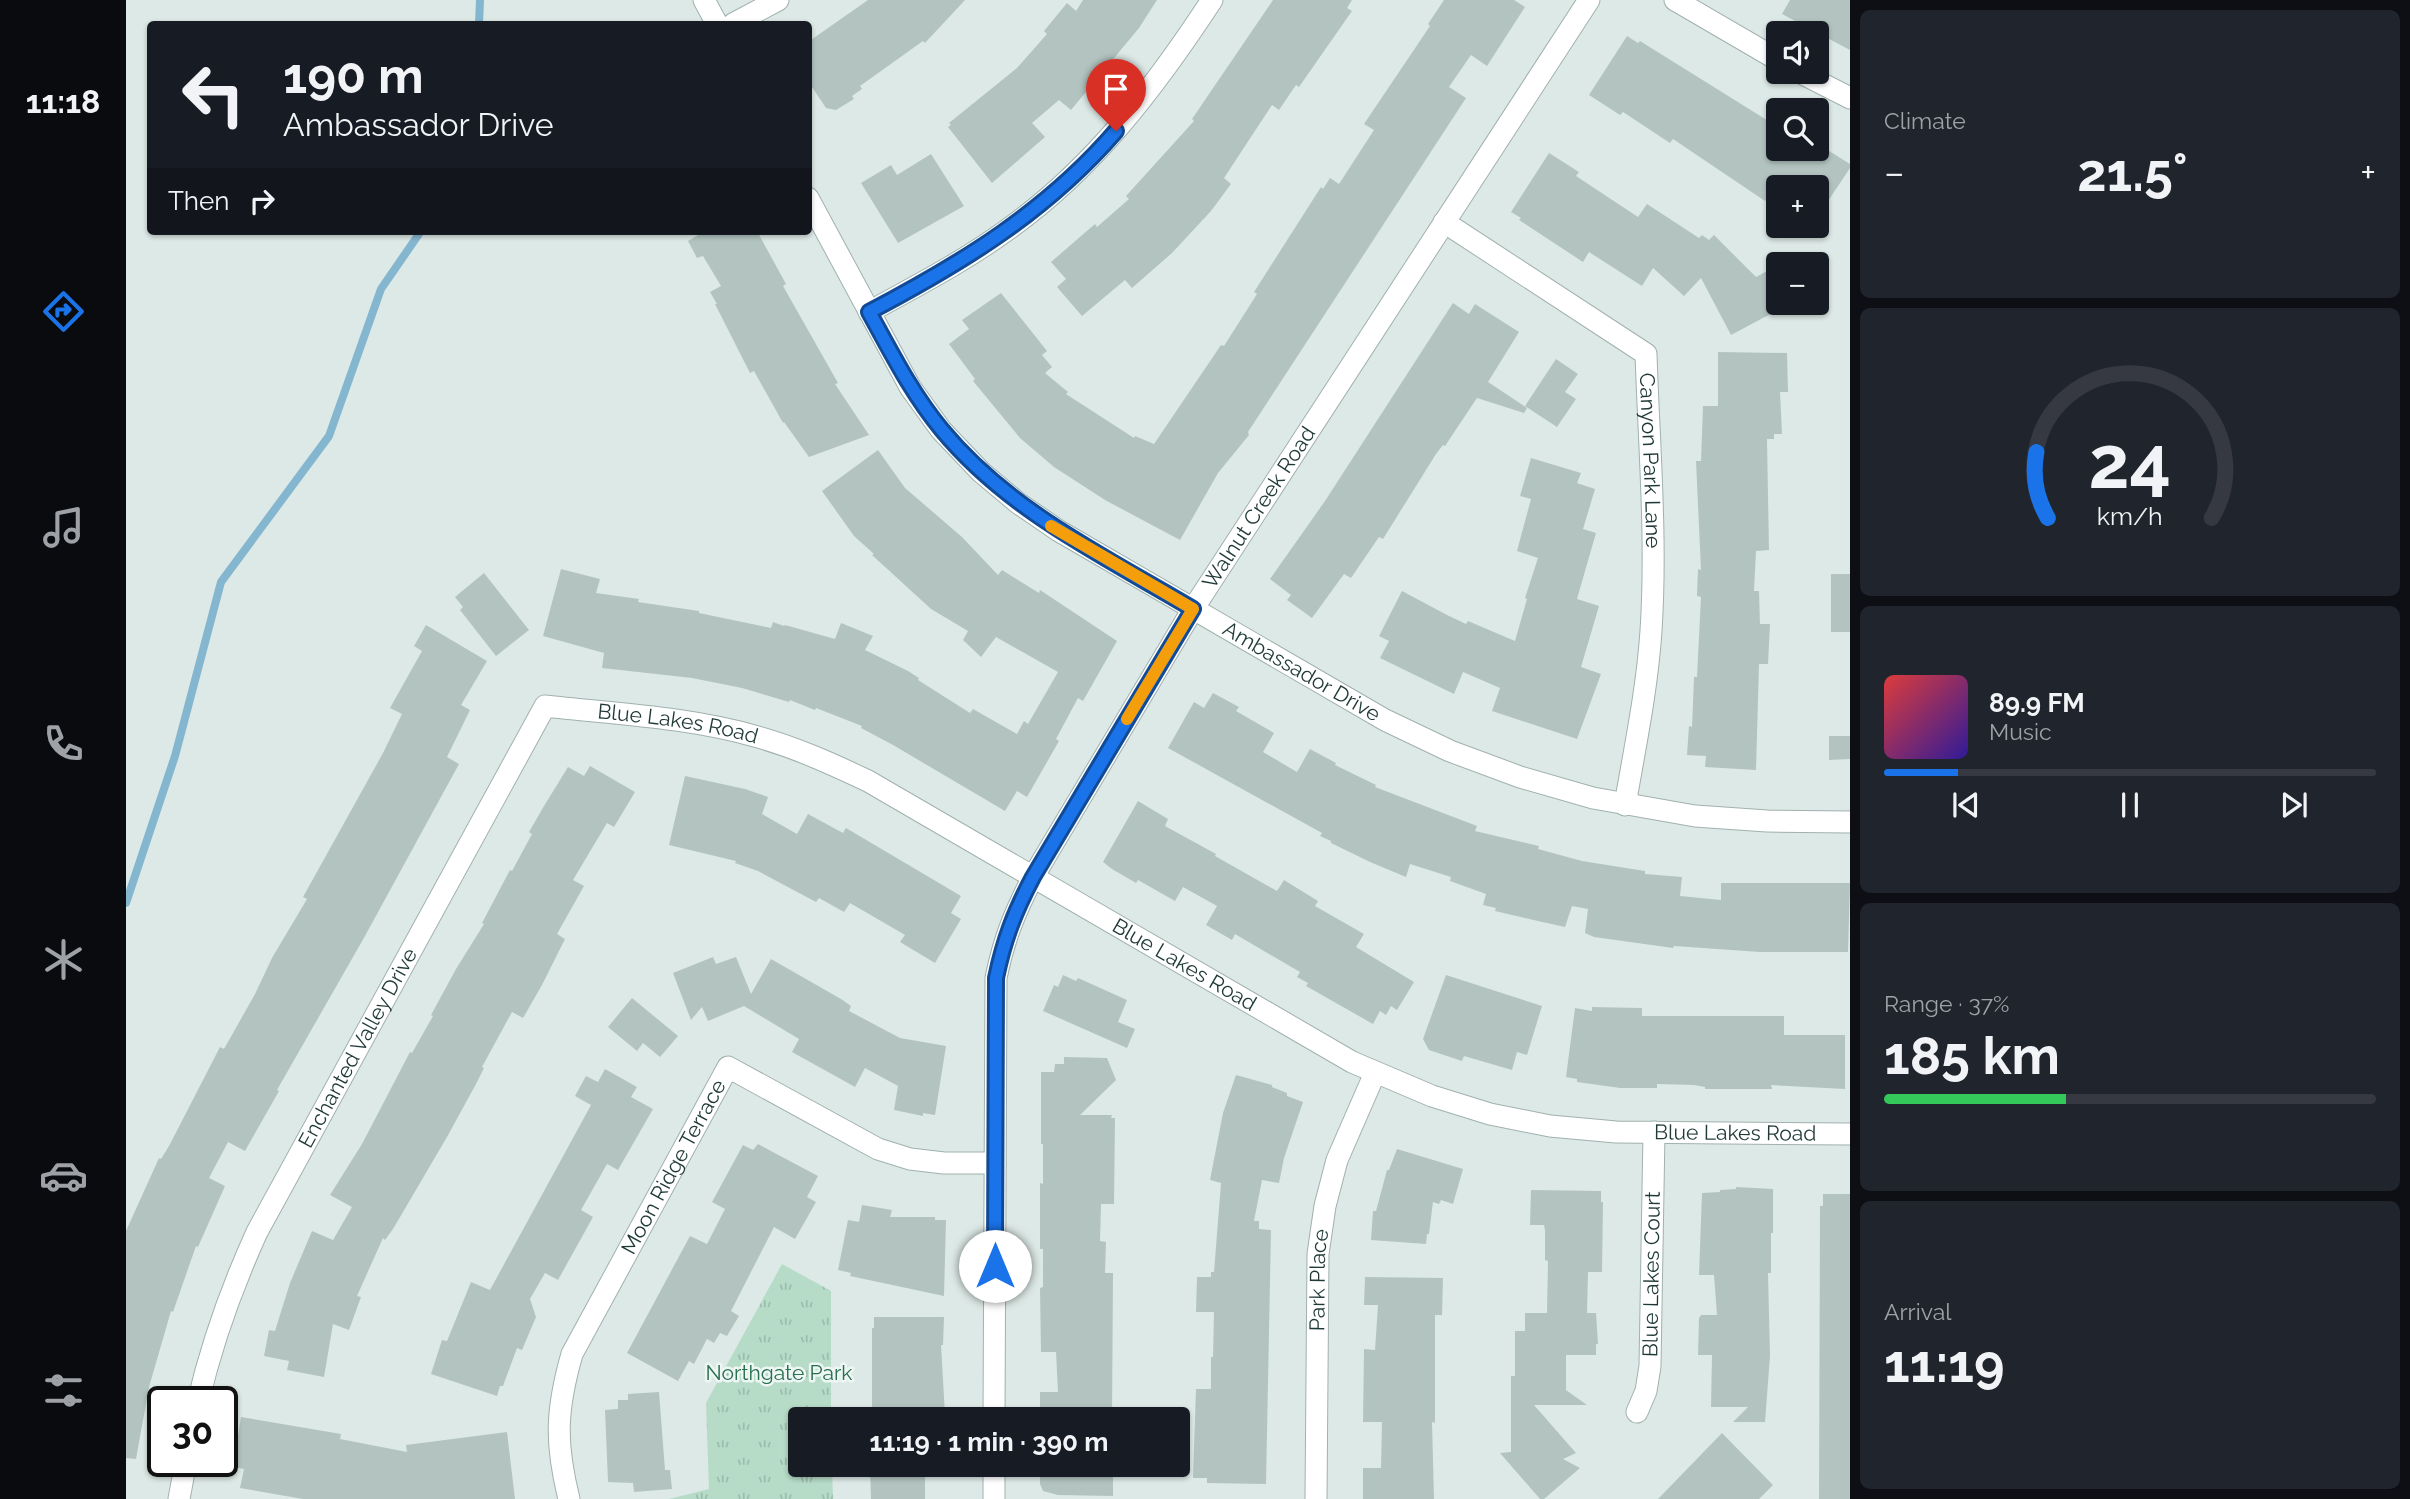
<!DOCTYPE html>
<meta charset="utf-8">
<style>
body{margin:0;font-family:Raleway,sans-serif;background:#20242c;color:#f1f3f6;height:100vh;display:flex;flex-direction:column;font-size:26px;white-space:nowrap}
*{box-sizing:border-box;margin:0}
p{font-size:23px;color:#9ea1a6}
.icon{flex:none;width:38px;height:38px;fill:none;stroke:currentColor;stroke-width:2;stroke-linecap:round;stroke-linejoin:round}
.map{position:relative;flex:1;overflow:hidden}
.drawer{display:flex;flex-direction:column;gap:10px;padding:10px;background:#0d0f14;width:560px}
.drawer>*{flex:none}
.hud{position:absolute;left:21px;top:21px;width:665px;height:214px;border-radius:7px;box-shadow:0 2px 5px #0004;background:#171b24;color:#f1f3f6;overflow:hidden}
.tools{position:absolute;left:1640px;top:21px;display:grid;gap:14px}
.tools a{display:grid;place-items:center;width:63px;height:63px;border-radius:7px;background:#171b24;box-shadow:0 2px 5px #0004;font-size:35px}
.speed{position:absolute;left:21px;top:1386px;display:flex;gap:14px;font-size:35px;font-weight:700;text-align:center}
.speed>*{display:grid;place-content:center;width:91px;height:91px;border-radius:50%;background:#171b24;box-shadow:0 2px 5px #0004;line-height:1}
.speed .limit{border:4px solid #111;border-radius:10px;background:#fff;color:#111}
.pin{position:absolute;display:grid;place-items:center;width:60px;height:60px;color:#fff;margin:-72px -30px;border-radius:50% 50% 50% 0;rotate:-45deg;box-shadow:0 0 7px #0007}
.pin .icon{rotate:45deg}
.me{position:absolute;width:77px;margin:-38px;rotate:0deg;stroke-linejoin:round;filter:drop-shadow(0 0 5px #0008)}
.turn{display:flex;align-items:center;gap:24px;height:147px;padding:0 21px;font-size:32px}
.turn .icon{width:91px;height:91px;stroke-width:2.5}
.turn b{display:block;font-size:49px;line-height:60px}
.then{display:flex;align-items:center;height:66px;padding:0 21px;background:#0003;gap:14px;font-size:26px}
.big{font-size:52px;font-weight:700;line-height:1.1}
.drawer .tile{flex:1;display:flex;flex-direction:column;justify-content:center;gap:10px;min-width:0;padding:0 24px;border-radius:10px;background:#20242c}
.drawer .dial{align-items:center;gap:0}
.dial svg{height:182px;overflow:visible;fill:none;stroke:#363941;stroke-width:7;stroke-linecap:round;text-anchor:middle}
.dial text{fill:#f1f3f6;stroke:none}
.song{display:flex;align-items:center;gap:21px}
.cover{width:84px;height:84px;border-radius:10px;background:linear-gradient(135deg,hsl(0 70% 55%),hsl(250 70% 35%))}
.played{height:7px;border-radius:4px;background:linear-gradient(90deg,#1a73e8 15%,#363941 15%)}
.keys{display:flex;justify-content:space-around;direction:ltr}
.heat{display:flex;justify-content:space-between;align-items:center;font-size:38px;direction:ltr}
.charge{height:10px;border-radius:5px;background:linear-gradient(90deg,#34c759 37%,#363941 0)}
.trip{position:absolute;left:662px;top:1407px;width:402px;height:70px;border-radius:7px;background:#171b24;box-shadow:0 2px 5px #0004;font-weight:700;line-height:70px;text-align:center}
main{display:flex;flex:1;min-height:0}
.menu{display:flex;flex-direction:column;width:126px;justify-content:space-around;align-items:center;background:#090b0e;color:#9ea1a6}
.menu .icon{width:49px;height:49px}
.menu .active{color:#1a73e8}
.menu b{font-size:32px;color:#f1f3f6}
.map>svg:first-child{display:block}
.park{fill:url(#park-tufts)}
.lines{fill:none;stroke-linecap:round;stroke-linejoin:round}
.stream{stroke:#84b6d0;stroke-width:8}
.building{fill:#b3c4c0}
.street-casing{stroke:#a0b1ae;stroke-width:23}
.street{stroke:#fff;stroke-width:21}
.route-casing{stroke:#114b97;stroke-width:18}
.route{stroke:#1a73e8;stroke-width:12}
.slow{stroke:#f59e0b;stroke-width:12}
.labels{text-anchor:middle;stroke-width:5;stroke-linejoin:round;paint-order:stroke}
.street-label{font-size:21px;fill:#1f3937;stroke:#eef6f4}
.park-label{font-size:21px;fill:#296f51;stroke:#eef6f4}
</style>
<main>
<nav class="menu">
<b>11:18</b>
<svg class="icon active" aria-label="directions" viewBox="0 0 24 24"><path d="M12 3l9 9-9 9-9-9zM9 14v-3h6M13 9l2 2-2 2"/></svg>
<svg class="icon" aria-label="music" viewBox="0 0 24 24"><path d="M9 18V5l10-2v13"/><circle cx="6" cy="18" r="3"/><circle cx="16" cy="16" r="3"/></svg>
<svg class="icon" aria-label="phone" viewBox="0 0 24 24"><path d="M5 4h4l2 5-3 2q2 4 5 5l2-3 5 2v4C11 20 4 13 5 4z"/></svg>
<svg class="icon" aria-label="climate" viewBox="0 0 24 24"><path d="M12 3v18M4 7l16 10M4 17L20 7"/></svg>
<svg class="icon" aria-label="car" viewBox="0 0 24 24"><path d="M5 17H2v-5l4-1 3-4h7l3 4 3 1v5h-3M9 17h6M6 11h13"/><circle cx="7" cy="17" r="2"/><circle cx="17" cy="17" r="2"/></svg>
<svg class="icon" aria-label="filters" viewBox="0 0 24 24"><path d="M4 7h16M4 17h16"/><circle cx="9" cy="7" r="2"/><circle cx="15" cy="17" r="2"/></svg>
</nav>
<div class="map">
<svg width="1724" height="1499" viewBox="0 0 1724 1499">
<defs>
<pattern id="park-tufts" width="24" height="20" patternUnits="userSpaceOnUse" patternTransform="scale(1.75)"><rect width="24" height="20" fill="#b6dbc7"/><path d="M3 7l-1-3M5 7V3M7 7l1-3M15 17l-1-3M17 17v-4M19 17l1-3" fill="none" stroke="#9cbdac"/></pattern>
</defs>
<rect width="100%" height="100%" fill="#dde9e6"/>
<path class="park" d="M656,1264L705,1291V1419H674V1465H706L707,1499H543L583,1489L580,1403Z"/>
<g class="lines">
<path class="stream" d="M353,24L354,0
M0,903L49,756L95,582L203,436L255,289L295,231"/>
</g>
<path class="building" d="M742,0H839L799,43L797,41L734,86L736,89L726,96L728,99L710,110L700,108L682,81V42Z
M957,0H1031L1013,28L945,110L933,100L906,123L919,137L866,183L822,127L825,125L823,123L891,68L921,34L918,31L941,3L950,11Z
M1147,0H1226L1221,8L1226,11L1173,87L1170,85L1153,110L1146,105L1098,178L1105,184L1085,211L1046,253L1006,288L999,280L956,316L931,287L940,279L925,262L969,224L971,227L1003,199L1000,196L1068,121L1066,119Z
M1318,0H1388L1399,7L1361,66L1345,55L1323,87L1340,98L1122,432L1123,435L1092,473L1054,540L979,500L928,467L894,438L847,381L849,379L823,344L843,329L836,320L875,293L921,351L916,355L926,367L919,373L942,392L940,394L1008,438L1009,436L1028,444L1095,345L1098,346L1131,294L1128,292L1195,187L1197,189L1204,178L1213,184L1248,130L1238,124L1304,26L1302,24Z
M1664,0H1724V50L1656,14Z
M1501,36L1512,43L1514,41L1652,127V149H1700L1724,164V168L1690,219V187H1648L1639,201L1547,139L1544,143L1497,112L1494,115L1463,95Z
M1423,153L1453,172L1450,176L1512,217L1521,204L1573,238L1576,235L1583,240L1588,235L1630,277L1652,265V310L1605,335L1575,278L1558,296L1527,268L1516,286L1463,252L1457,262L1393,220L1395,218L1385,212Z
M805,154L838,206L772,243L735,183L765,165L771,175Z
M579,231H631L660,284L657,286L712,383L709,384L743,435L683,457L658,422L657,423L628,371L624,373L589,304H591L584,292L595,286L577,256L571,258L562,241Z
M1327,303L1343,314L1349,304L1393,332L1362,382L1401,408L1398,413L1351,398L1319,446L1317,445L1310,454L1257,539L1253,537L1225,578L1218,574L1186,618L1161,600L1165,595L1144,579L1199,501Z
M1592,352L1661,353L1662,392H1654L1656,434H1648V439H1641L1643,550L1630,551L1628,591H1633L1634,624H1644L1642,664H1633L1630,770L1579,767L1580,756L1561,755L1563,726L1566,727L1568,677H1571L1575,597L1571,596L1572,569L1575,570L1570,461H1575L1577,406H1592Z
M1430,359L1452,374L1439,392L1450,399L1431,427L1399,406Z
M752,450L779,488L836,537L872,575L876,570L913,593L914,590L991,641L957,701L952,698L930,739L933,741L901,797L891,791L879,811L767,745L735,728L736,726L690,708L689,710L664,700L663,702L616,688L566,678L476,668L478,653L417,636L435,569L474,579L470,593L513,599L512,602L573,611V613L645,628L647,622L658,626L659,625L709,639L715,623L747,636L739,650L782,671L793,678L792,680L844,713L847,709L891,734L898,721L902,724L932,672L870,637L855,657L837,640L842,631L805,609L746,555L748,554L728,536L696,491Z
M1405,458L1455,473L1451,483L1469,489L1457,529L1470,533L1451,599L1473,606L1455,667L1475,674L1451,739L1366,711L1374,688L1337,672L1328,694L1254,658L1263,641L1253,636L1276,591L1321,615L1340,624L1342,621L1389,641L1401,599L1399,598L1412,558L1391,551L1405,499L1394,496Z
M358,573L403,630L370,656L334,610L337,607L329,597Z
M1705,574H1724V632H1705Z
M300,625L361,661L335,705L344,710L321,757L333,764L239,936L151,1090L153,1091L119,1151L102,1142L83,1178L99,1186L72,1247L70,1246L47,1312L45,1311L23,1387L10,1459L0,1458V1231L33,1158L35,1159L43,1146L94,1047L98,1049L129,994L146,958L181,899L177,897L257,753L276,714L264,708L296,651L288,646Z
M1087,693L1113,707L1110,711L1148,733L1137,752L1171,772L1184,749L1210,763L1209,765L1250,785L1249,787L1351,826L1349,831L1413,846L1412,849L1456,861L1519,871V874L1556,877L1554,896L1595,900V883H1724L1722,952H1634L1548,946L1547,948L1468,937L1459,933L1462,909L1446,906L1439,927L1412,921L1369,911L1370,908L1357,905L1360,894L1324,881L1325,877L1284,864L1280,877L1244,862L1205,843V841L1194,836L1196,833L1042,748L1068,702L1078,708Z
M1703,736H1724V759L1703,760Z
M464,766L509,792L488,827L481,823L447,880L458,886L431,934L439,939L416,985L397,1018L386,1012L356,1067L358,1068L350,1084L321,1137L267,1229L259,1240L257,1238L231,1296L235,1297L223,1330L207,1324L198,1377L161,1370L163,1361L138,1356L143,1330L149,1331L164,1283L186,1231L207,1240L226,1207L204,1195L236,1144L284,1052L286,1053L307,1016L305,1015L330,969L358,924L356,923L384,870L386,871L406,834L403,832L418,806L442,767L458,776Z
M559,776L619,789L642,797L636,814L671,834L682,814L717,833L720,828L835,896L825,913L835,919L809,963L774,942L779,935L724,903L718,912L693,898L690,902L632,871L609,863L610,861L543,845Z
M1012,801L1042,819L1039,826L1090,854L1089,856L1151,891L1158,880L1192,901L1189,906L1238,934L1230,947L1288,982L1271,1010L1265,1006L1260,1015L1254,1011L1247,1024L1180,986L1182,983L1171,977L1174,972L1109,934L1106,940L1080,925L1091,906L1057,887L1049,901L1012,880L1010,883L986,869L977,862Z
M587,957L590,964L610,957L625,994L645,959L715,999L725,1006L723,1011L774,1038L820,1046L809,1115L797,1113V1116L768,1110L772,1086L739,1068L729,1087L666,1052L673,1039L618,1006L582,1021L576,1007L565,1020L547,973Z
M937,975L950,981L952,978L1001,1000L992,1022L1009,1029L1001,1048L917,1011L928,985L932,987Z
M1320,975L1416,1006L1401,1055L1391,1052L1386,1070L1338,1056L1336,1061L1303,1050L1297,1039Z
M506,998L552,1036L534,1057L517,1043L511,1051L482,1027Z
M1466,1007L1516,1008V1016H1658V1035H1719V1089L1645,1085L1646,1089H1579V1087L1568,1085L1531,1084V1088H1494L1451,1082V1079L1440,1077L1449,1008L1466,1011Z
M938,1057L981,1058L990,1080L954,1115H986L985,1118H989L988,1204H975L974,1241L980,1242L979,1273H987L986,1419H914V1392H932L930,1352H915L914,1288L917,1287V1249H914V1183L917,1184V1144H915V1072H928L929,1064H938Z
M479,1069L511,1087L505,1097L527,1109L492,1170L481,1164L455,1210L467,1217L432,1280L419,1273L404,1299L410,1317L396,1350L391,1348L377,1386H374L371,1396L305,1374L316,1340L321,1341L345,1282L364,1290L465,1105L449,1096L460,1076L472,1082Z
M1110,1075L1146,1085V1087L1161,1093V1096L1177,1102L1158,1158L1153,1183L1136,1180L1128,1221H1133V1229L1145,1230L1140,1484L1081,1483V1478H1067L1070,1389H1085V1357H1087L1088,1312H1070L1071,1277H1085V1272H1088L1095,1183L1084,1180L1097,1113Z
M632,1144L692,1176L681,1197L690,1202L669,1239L648,1227L605,1311L613,1316L601,1336L594,1333L588,1343L581,1339L568,1364L563,1361L552,1381L501,1353L564,1236L581,1244L599,1209L586,1202L617,1145L627,1150Z
M1271,1149L1337,1169L1327,1204L1315,1200L1313,1204L1307,1202L1303,1234H1301L1300,1244L1245,1240L1247,1211H1250L1261,1170H1263Z
M1610,1187L1647,1189V1233H1645V1273H1642L1644,1356L1639,1422H1607L1622,1407H1585L1586,1355H1572L1573,1318L1575,1315H1591L1588,1275H1573L1576,1193L1594,1192V1190L1610,1189Z
M1405,1190L1475,1191V1202H1477L1476,1272H1462L1461,1313H1470L1472,1344H1470V1355H1440V1390L1461,1405H1408L1450,1453L1437,1459L1454,1468L1418,1499H1414L1374,1453L1385,1452V1376H1389V1331H1399V1313H1421L1422,1261L1419,1260V1230L1418,1225H1404Z
M1697,1194H1724V1499H1693L1694,1206H1697Z
M736,1205L766,1210L764,1217H809V1220H820L818,1296L724,1276L725,1273L712,1270L722,1220L733,1222Z
M1239,1277L1317,1278L1316,1315H1309V1423L1306,1422L1308,1499H1237V1468H1255L1256,1422H1237L1238,1349L1249,1350L1252,1305H1238Z
M748,1317H818L817,1345H815L819,1415H760V1410H746V1328H748Z
M533,1392L539,1470H544L546,1489L508,1492L507,1483L482,1482L479,1410L492,1409V1400H502V1394Z
M115,1417L215,1434L214,1439L281,1452L280,1445L381,1432L389,1499H177L114,1488L118,1469L107,1467Z
M1596,1433L1647,1485L1633,1499H1532Z
M744,1465H799V1499H745Z
M914,1465H987V1496L932,1495L917,1491L914,1484Z"/>
<g class="lines">
<g class="street-casing">
<g id="street">
<path d="M578,0L591,24"/>
<path d="M1549,0L1652,60"/>
<path d="M607,24L652,0"/>
<path d="M1673,72L1724,98"/>
<path id="s1" d="M682,198L784,387L815,430L855,472L892,503L933,531L1259,720L1324,751L1394,777L1467,798L1569,816L1641,821L1724,822"/>
<path id="s2" d="M1318,222L1520,354C1523,446 1531,539 1525,631C1521,690 1509,747 1499,805"/>
<path d="M743,312C790,286 837,262 881,230C967,169 1029,87 1086,0"/>
<path id="s3" d="M72,1402C86,1342 106,1287 131,1232L419,706C490,714 563,717 632,737C671,748 706,764 742,781L1226,1062L1306,1096L1364,1114L1424,1126L1490,1132L1724,1134"/>
<path id="s4" d="M1511,1412L1520,1391L1524,1366L1528,1132"/>
<path id="s5" d="M868,1419L870,978C878,938 889,912 907,877L1067,609L1463,0"/>
<path d="M53,1499L60,1461"/>
<path id="s6" d="M443,1499C429,1443 430,1410 446,1354L602,1067L752,1149L784,1159L818,1163H869"/>
<path d="M868,1499V1465"/>
<path id="s7" d="M1190,1499L1192,1254L1199,1206L1211,1160L1249,1073"/>
</g>
</g>
<use href="#street" class="street"/>
</g>
<g class="lines">
<g class="route-casing">
<path id="route" d="M869,1266L870,978C878,939 889,911 907,877L1067,609C978,556 883,511 816,430C786,394 765,352 743,312C836,263 920,212 990,131"/>
</g>
<use href="#route" class="route"/>
<path class="slow" d="M925,526L1067,609L1001,719"/>
</g>
<g class="labels">
<g class="street-label">
<text dy="7" stroke="none"><textPath href="#s2" startOffset="348">Canyon Park Lane</textPath></text>
<text dy="7" stroke="none"><textPath href="#s5" startOffset="982">Walnut Creek Road</textPath></text>
<text dy="7" stroke="none"><textPath href="#s1" startOffset="704">Ambassador Drive</textPath></text>
<text dy="7" stroke="none"><textPath href="#s3" startOffset="914">Blue Lakes Road</textPath></text>
<text dy="7" stroke="none"><textPath href="#s3" startOffset="1480">Blue Lakes Road</textPath></text>
<text dy="7" stroke="none"><textPath href="#s3" startOffset="390">Enchanted Valley Drive</textPath></text>
<text dy="7" stroke="none"><textPath href="#s3" startOffset="2068">Blue Lakes Road</textPath></text>
<text dy="7" stroke="none"><textPath href="#s6" startOffset="360">Moon Ridge Terrace</textPath></text>
<text dy="7" stroke="none"><textPath href="#s4" startOffset="140">Blue Lakes Court</textPath></text>
<text dy="7" stroke="none"><textPath href="#s7" startOffset="219">Park Place</textPath></text>
</g>
<g class="park-label">
<text x="653" y="1380">Northgate Park</text>
</g>
</g>
</svg>
<div class="tools">
<a><svg class="icon" aria-label="sound" viewBox="0 0 24 24"><path d="M4 9h4l5-4v14l-5-4H4zM17 9q2 3 0 6"/></svg></a>
<a><svg class="icon" aria-label="search" viewBox="0 0 24 24"><circle cx="10" cy="10" r="6"/><path d="M15 15l6 6"/></svg></a>
<a>+</a>
<a>−</a>
</div>
<div class="speed"><div class="limit">30</div></div>
<div class="pin" style="left:990px;top:131px;background:#d93025"><svg class="icon" aria-label="arrive" viewBox="0 0 24 24"><path d="M6 21V4h12l-3 4 3 4H6"/></svg></div>
<svg class="me" style="left:869px;top:1266px" viewBox="-20 -20 40 40"><circle r="19" fill="#fff"/><path d="M0-13L10 11 0 6-10 11z" fill="#1a73e8"/></svg>
<div class="trip">11:19 · 1 min · 390 m</div>
<div class="hud">
<div class="turn"><svg class="icon" aria-label="left" viewBox="0 0 24 24"><path d="M17 20v-9H6M10 6l-5 5 5 5"/></svg><div><b>190 m</b>Ambassador Drive</div></div>
<div class="then">Then<svg class="icon" aria-label="right" viewBox="0 0 24 24"><path d="M7 20v-9h11M14 6l5 5-5 5"/></svg></div>
</div>
</div>
<section class="drawer">
<div class="tile"><p>Climate</p>
<div class="heat"><a>−</a><b class="big">21.5°</b><a>+</a></div>
</div>
<div class="tile dial"><svg viewBox="0 0 100 80">
<path d="M14 69A42 42 0 1 1 86 69"/>
<path d="M14 69A42 42 0 0 1 9 40" stroke="#1a73e8"/>
<text x="50" y="56" font-size="32" font-weight="700">24</text>
<text x="50" y="72" font-size="11">km/h</text>
</svg></div>
<div class="tile">
<div class="song"><i class="cover"></i><div><b>89.9 FM</b><p>Music</p></div></div>
<div class="played"></div>
<div class="keys"><svg class="icon" aria-label="previous" viewBox="0 0 24 24"><path d="M18 5L8 12l10 7zM5 5v14"/></svg><svg class="icon" aria-label="pause" viewBox="0 0 24 24"><path d="M8 5v14M16 5v14"/></svg><svg class="icon" aria-label="next" viewBox="0 0 24 24"><path d="M6 5l10 7-10 7zM19 5v14"/></svg></div>
</div>
<div class="tile"><p>Range · 37%</p><b class="big">185 km</b><div class="charge"></div></div>
<div class="tile"><p>Arrival</p><b class="big">11:19</b></div>
</section>
</main>
